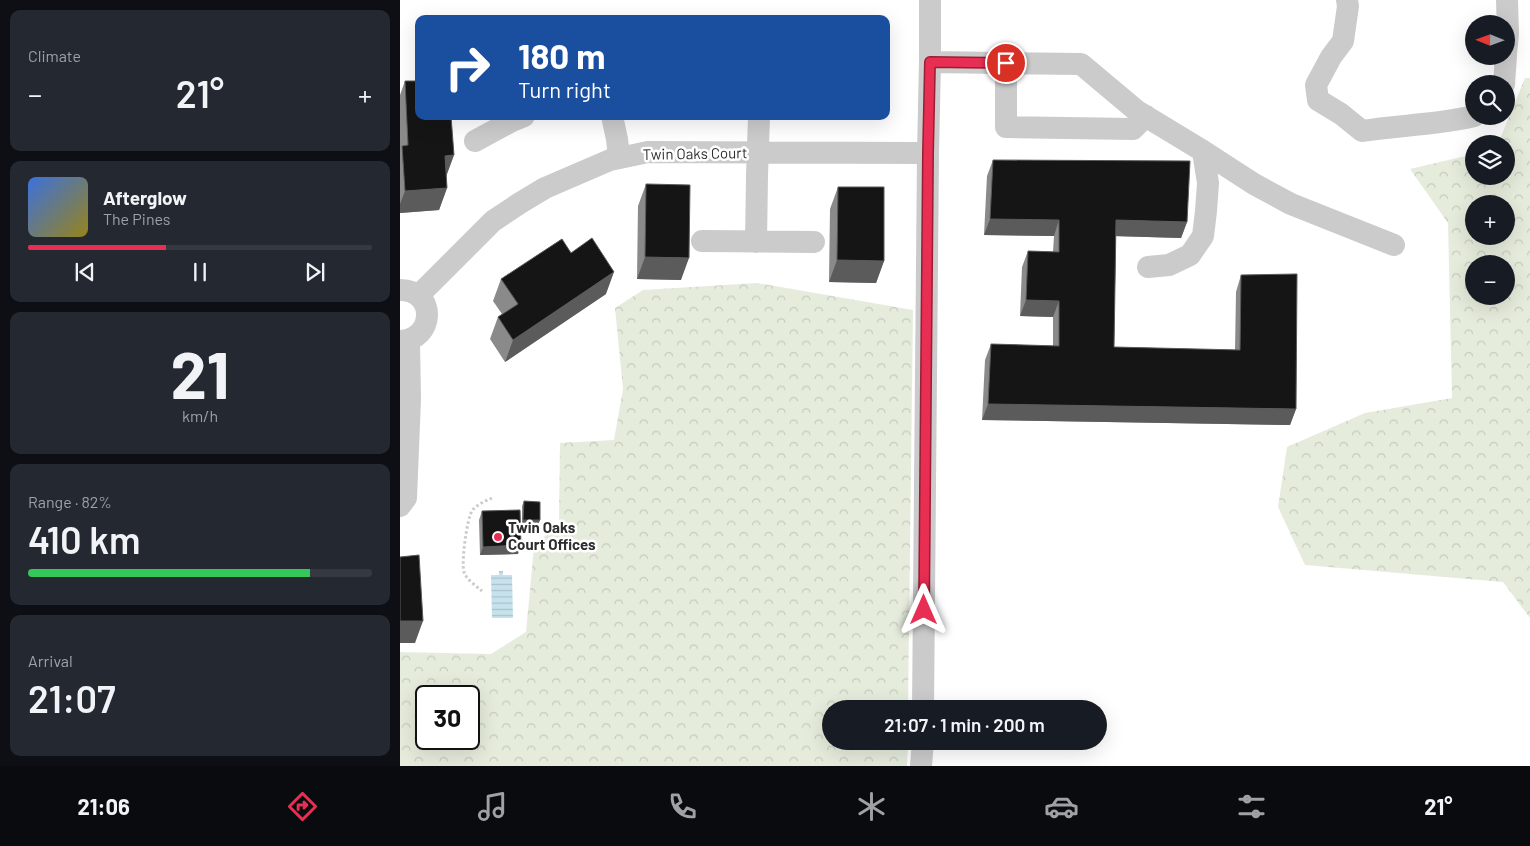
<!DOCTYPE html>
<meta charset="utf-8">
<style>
body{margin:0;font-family:Barlow,sans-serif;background:#242831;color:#f1f3f6;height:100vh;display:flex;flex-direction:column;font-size:19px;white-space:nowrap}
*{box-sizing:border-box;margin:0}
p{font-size:16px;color:#9ea1a6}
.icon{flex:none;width:28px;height:28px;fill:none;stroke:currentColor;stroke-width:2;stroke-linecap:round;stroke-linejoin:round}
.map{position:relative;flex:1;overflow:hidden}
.sheet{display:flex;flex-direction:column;gap:10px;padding:10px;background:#0d0f14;width:400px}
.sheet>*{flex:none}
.banner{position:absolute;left:15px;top:15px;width:475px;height:105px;border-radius:10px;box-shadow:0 5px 20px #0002;background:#1a4fa0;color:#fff;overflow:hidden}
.needle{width:32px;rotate:271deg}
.tools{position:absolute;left:1065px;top:15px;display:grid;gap:10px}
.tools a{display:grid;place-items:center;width:50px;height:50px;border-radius:50%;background:#171b24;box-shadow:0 5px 20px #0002;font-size:25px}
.speed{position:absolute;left:15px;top:685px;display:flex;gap:10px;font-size:25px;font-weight:700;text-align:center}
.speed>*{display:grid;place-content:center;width:65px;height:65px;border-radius:50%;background:#171b24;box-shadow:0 5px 20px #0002;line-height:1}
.speed .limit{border:2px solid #111;border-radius:8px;background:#fff;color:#111}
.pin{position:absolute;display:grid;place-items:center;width:42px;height:42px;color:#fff;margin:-21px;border:2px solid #fff;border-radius:50%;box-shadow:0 1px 5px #0007}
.me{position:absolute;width:55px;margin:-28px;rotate:0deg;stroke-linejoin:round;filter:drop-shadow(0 0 4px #0008)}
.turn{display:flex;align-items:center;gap:18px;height:105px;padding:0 20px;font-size:22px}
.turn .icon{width:65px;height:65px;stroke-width:2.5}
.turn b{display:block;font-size:35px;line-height:42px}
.big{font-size:38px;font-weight:600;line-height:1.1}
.sheet .tile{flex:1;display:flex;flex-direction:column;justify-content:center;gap:8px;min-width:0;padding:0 18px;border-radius:10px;background:#242831}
.sheet .dial{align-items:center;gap:0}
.dial b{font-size:65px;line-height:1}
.song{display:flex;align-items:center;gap:15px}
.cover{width:60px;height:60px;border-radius:8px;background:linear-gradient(135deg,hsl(220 70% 55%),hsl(50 70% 35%))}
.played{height:5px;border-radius:2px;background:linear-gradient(90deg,#e82e52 40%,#363941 40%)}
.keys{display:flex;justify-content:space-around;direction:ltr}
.heat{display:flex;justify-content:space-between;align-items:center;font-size:28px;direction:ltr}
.charge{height:8px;border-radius:4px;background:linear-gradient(90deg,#34c759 82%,#363941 0)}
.trip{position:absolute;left:422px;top:700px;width:285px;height:50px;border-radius:25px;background:#171b24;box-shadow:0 5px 20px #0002;font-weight:600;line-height:50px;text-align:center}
.tab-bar{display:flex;height:80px;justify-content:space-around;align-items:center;background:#090b0e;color:#9ea1a6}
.tab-bar .icon{width:35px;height:35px}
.tab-bar .current{color:#e82e52}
.tab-bar b{font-size:22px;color:#f1f3f6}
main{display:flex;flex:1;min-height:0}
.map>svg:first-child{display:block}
.forest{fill:url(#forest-crowns);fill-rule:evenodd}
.water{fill:url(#water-rules)}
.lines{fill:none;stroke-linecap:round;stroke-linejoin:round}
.path{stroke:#cbcbcb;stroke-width:3;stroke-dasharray:2.5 2.5;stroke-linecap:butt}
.minor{stroke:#cbcbcb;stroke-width:22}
.wall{fill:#8a8a8a}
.shaded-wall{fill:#5b5b5b}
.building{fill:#151515;stroke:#5b5b5b}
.route-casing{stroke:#971e35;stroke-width:12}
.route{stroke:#e82e52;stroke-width:9}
.poi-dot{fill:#e82e52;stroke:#fff;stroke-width:2}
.labels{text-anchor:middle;stroke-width:5;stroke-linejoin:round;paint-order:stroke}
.street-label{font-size:15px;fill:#2e2e2e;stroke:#fff}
.poi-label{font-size:15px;font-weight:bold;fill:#2e2e2e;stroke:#fff;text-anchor:start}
</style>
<main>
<section class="sheet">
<div class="tile"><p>Climate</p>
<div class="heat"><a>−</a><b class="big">21°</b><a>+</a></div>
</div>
<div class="tile">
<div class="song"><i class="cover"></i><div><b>Afterglow</b><p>The Pines</p></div></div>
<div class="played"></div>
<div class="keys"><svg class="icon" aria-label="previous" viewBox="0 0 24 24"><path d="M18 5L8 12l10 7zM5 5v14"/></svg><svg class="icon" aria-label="pause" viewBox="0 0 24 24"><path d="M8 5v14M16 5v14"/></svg><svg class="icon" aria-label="next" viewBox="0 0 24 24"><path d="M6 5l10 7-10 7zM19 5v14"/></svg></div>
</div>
<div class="tile dial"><b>21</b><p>km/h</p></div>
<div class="tile"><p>Range · 82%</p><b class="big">410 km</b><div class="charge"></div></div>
<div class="tile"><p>Arrival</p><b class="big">21:07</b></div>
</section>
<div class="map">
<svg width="1130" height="766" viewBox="0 0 1130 766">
<defs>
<pattern id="forest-crowns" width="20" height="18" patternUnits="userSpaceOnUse" patternTransform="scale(1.25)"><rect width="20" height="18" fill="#e6ecdc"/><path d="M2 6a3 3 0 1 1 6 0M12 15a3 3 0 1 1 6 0" fill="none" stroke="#c6cbbd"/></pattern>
<pattern id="water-rules" width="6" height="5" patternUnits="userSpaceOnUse" patternTransform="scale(1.25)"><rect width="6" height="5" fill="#c7e2ec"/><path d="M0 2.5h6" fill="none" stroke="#abc2cb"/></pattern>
</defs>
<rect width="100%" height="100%" fill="#fff"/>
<path class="forest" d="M1125,78H1130V618L1103,582L905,565L878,507L887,447L965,413L1052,398L1048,223L1010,169L1074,154V176H1106V144H1098ZM1074,204H1106V236H1074ZM1074,264H1106V296H1074Z
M357,283L513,310L508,709H431V741H508L507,766H0V652L91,654L126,632L134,547L159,522L160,443L214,440L223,389L215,308L243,290ZM26,696H69V739H26Z"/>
<path class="water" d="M99,571H103V575H112L113,618H92L91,575H99Z"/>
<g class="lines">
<path class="path" d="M82,591C76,586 66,579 64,572C61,563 67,518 72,511C76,505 85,501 92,498"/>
<path class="minor" d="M947,0L948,6L943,41L931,57L916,85L918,100L941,114L962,131C999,125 1037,125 1074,116
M1106,54L1108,34L1107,0
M530,62L681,64L737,111L803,151L854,184L891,204L994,245
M606,63V127L733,129L746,116
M1104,84L1106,56
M212,116L217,139L219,157
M75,141L112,121L124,116
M302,241L414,242
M356,242L357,176L359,116
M748,267L769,265L790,255L803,236L806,211L808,183L803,151
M0,290C37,290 35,340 0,341
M19,295L93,221L120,203L145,188L210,160L248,152L528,153
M0,506L6,498L10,399L9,341
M523,709L528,153L530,62V0
M521,766L523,741"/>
</g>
<path class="wall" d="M5,81L54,155L46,175L47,188L39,210L0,213V95Z
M593,160L787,222L781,238L716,236L714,347L835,350L836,292L841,275L896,409L890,425L582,420L585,360L591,344L653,346V317L620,316L622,267L628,251L653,252L654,236L584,235L587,176Z
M246,184L281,280L237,279L238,206Z
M438,187L484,261L476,283L429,282L430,209Z
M171,253L206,294L105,362L90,339L98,317L102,314L93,301L101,279Z
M124,501L140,520L138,524H122V506Z
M82,511L118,554L80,555L79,520Z"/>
<path class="shaded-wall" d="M54,155L46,177L45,156Z
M47,188L39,210L0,213V204L5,191Z
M590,219L659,220L654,236L584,235Z
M716,220L787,222L781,238L711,236Z
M245,257L289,258L281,280L237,279Z
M437,260L484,261L476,283L429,282Z
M214,272L206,294L105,362L113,340Z
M626,300L659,301L653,317L620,316Z
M588,404L896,409L890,425L582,420Z
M123,520H140L138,524H122Z
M121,545L118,554L80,555L83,547Z
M0,621H23L15,643H0Z"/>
<path class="building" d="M5,81H19V116H51L54,155L45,156L47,188L5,191L2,146L8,145Z
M593,160L790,161L787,222L716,220L714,347L840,350L841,275L897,274L896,409L588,404L591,344L659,346V301L626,300L628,251L659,252V220L590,219Z
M246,184L290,185L289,258L245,257Z
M438,187H484V261L437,260Z
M192,238L214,272L113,340L98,317L118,304L101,279L162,239L171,253Z
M124,501L140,502V520H123Z
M120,510L121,545L83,547L82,511Z
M19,555L23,621H0V557Z"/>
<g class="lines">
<g class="route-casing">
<path id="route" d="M524,610L528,153L530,62L606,63"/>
</g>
<use href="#route" class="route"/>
</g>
<circle class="poi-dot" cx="98" cy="537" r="5"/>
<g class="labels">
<g class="street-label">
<text transform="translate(295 154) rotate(-1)" y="5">Twin Oaks Court</text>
</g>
<g class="poi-label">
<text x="108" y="533">Twin Oaks<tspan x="108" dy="17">Court Offices</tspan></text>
</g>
</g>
</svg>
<div class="tools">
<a><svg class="needle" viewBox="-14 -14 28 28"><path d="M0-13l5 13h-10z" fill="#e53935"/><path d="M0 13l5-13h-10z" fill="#9ea1a6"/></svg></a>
<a><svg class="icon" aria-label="search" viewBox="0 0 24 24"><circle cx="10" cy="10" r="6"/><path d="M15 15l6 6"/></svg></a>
<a><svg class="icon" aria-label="layers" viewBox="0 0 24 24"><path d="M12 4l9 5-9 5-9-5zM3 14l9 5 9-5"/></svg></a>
<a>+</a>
<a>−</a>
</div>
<div class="speed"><div class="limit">30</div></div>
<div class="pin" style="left:606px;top:63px;background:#d93025"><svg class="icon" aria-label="arrive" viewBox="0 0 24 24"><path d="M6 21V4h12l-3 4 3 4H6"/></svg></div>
<svg class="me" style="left:524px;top:610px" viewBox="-20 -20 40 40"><path d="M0-17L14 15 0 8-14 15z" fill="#e82e52" stroke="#fff" stroke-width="4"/></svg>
<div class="trip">21:07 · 1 min · 200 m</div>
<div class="banner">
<div class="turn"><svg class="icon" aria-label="right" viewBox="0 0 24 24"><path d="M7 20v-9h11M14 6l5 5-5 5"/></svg><div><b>180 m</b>Turn right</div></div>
</div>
</div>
</main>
<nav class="tab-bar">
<b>21:06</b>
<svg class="icon current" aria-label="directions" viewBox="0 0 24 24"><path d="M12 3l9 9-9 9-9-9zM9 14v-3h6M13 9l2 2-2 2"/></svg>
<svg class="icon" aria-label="music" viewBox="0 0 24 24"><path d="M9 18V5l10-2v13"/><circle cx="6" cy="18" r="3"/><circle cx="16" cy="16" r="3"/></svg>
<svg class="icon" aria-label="phone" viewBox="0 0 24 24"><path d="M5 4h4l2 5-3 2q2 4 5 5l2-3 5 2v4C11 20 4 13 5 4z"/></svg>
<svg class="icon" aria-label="climate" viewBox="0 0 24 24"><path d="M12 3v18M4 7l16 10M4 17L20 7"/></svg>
<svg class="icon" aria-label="car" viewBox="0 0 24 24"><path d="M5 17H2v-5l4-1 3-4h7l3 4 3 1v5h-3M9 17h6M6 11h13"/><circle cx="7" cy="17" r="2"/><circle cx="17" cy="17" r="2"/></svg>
<svg class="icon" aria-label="filters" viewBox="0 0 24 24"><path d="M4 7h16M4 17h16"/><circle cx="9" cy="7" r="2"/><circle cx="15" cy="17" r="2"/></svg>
<b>21°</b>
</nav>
